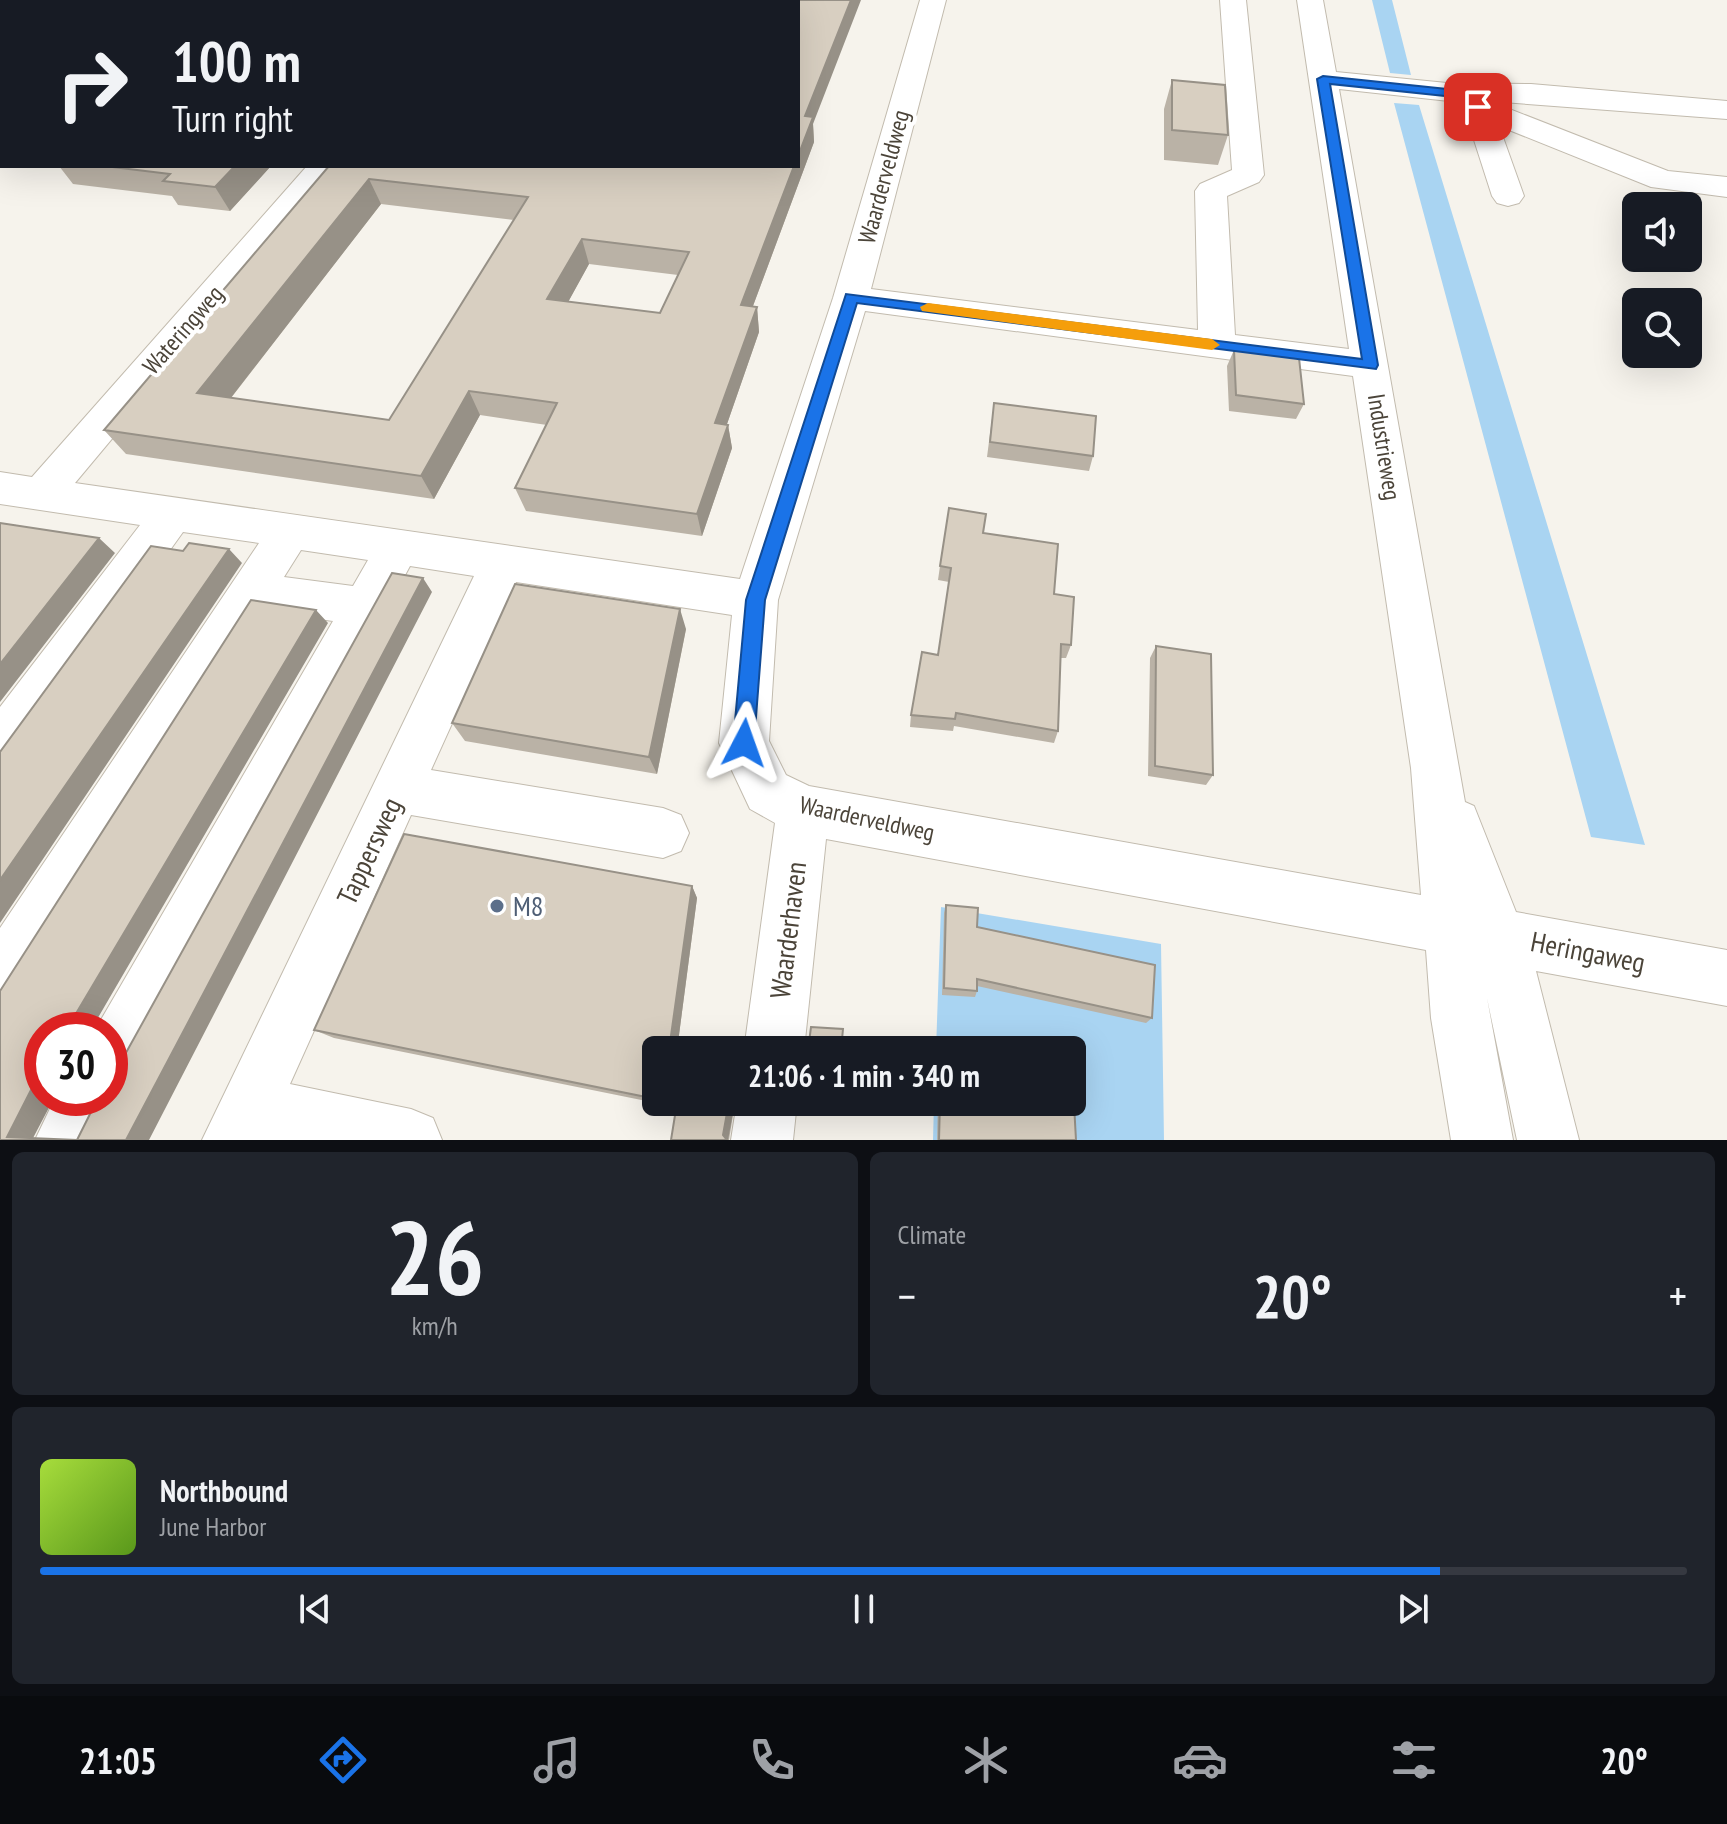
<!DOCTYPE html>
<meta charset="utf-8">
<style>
body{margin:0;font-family:"PT Sans Narrow",sans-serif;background:#20242c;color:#f1f3f6;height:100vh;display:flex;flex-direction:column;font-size:30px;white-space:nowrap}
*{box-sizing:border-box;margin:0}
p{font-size:26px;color:#9ea1a6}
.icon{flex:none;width:44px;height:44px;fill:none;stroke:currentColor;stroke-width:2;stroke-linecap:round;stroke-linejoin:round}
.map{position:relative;height:1140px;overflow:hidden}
.sheet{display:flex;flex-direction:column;gap:12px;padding:12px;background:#0d0f14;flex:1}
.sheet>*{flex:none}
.banner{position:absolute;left:0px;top:0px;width:800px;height:168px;box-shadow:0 8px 32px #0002;background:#171b24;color:#f1f3f6;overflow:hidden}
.buttons{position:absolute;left:1622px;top:192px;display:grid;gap:16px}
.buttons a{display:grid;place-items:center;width:80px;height:80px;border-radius:12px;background:#171b24;box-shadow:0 8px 32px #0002;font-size:40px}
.speed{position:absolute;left:24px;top:1012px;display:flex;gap:16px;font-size:40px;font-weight:700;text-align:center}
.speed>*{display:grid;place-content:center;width:104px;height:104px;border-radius:50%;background:#171b24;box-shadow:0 8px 32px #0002;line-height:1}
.speed .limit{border:12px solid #d22;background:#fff;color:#111}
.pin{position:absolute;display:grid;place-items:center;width:68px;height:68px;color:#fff;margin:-34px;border-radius:16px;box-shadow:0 4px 12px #0006}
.me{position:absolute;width:88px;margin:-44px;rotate:4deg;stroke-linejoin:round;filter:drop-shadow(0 0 6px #0008)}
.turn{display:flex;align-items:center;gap:28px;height:168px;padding:0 40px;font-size:36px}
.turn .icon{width:104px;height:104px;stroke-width:2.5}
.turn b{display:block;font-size:56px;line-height:68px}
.big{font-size:60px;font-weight:700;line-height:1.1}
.sheet .card{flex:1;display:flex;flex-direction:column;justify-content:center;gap:12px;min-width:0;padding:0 28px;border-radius:12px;background:#20242c}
.sheet .dial{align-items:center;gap:0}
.dial b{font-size:104px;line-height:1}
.song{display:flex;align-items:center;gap:24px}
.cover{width:96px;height:96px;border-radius:12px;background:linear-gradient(135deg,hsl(80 70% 55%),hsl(90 70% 35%))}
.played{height:8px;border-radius:4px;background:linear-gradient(90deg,#1a73e8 85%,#363941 85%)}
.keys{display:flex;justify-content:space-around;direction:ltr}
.heat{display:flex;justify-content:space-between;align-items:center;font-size:44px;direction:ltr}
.sheet .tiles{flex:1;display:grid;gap:12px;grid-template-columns:1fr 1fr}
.card:last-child{grid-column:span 2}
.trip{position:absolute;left:642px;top:1036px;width:444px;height:80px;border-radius:12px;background:#171b24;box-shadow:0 8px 32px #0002;font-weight:700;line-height:80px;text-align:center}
.dock{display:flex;height:128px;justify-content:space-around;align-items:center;background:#090b0e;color:#9ea1a6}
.dock .icon{width:56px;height:56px}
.dock .active{color:#1a73e8}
.dock b{font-size:36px;color:#f1f3f6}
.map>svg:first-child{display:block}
.water{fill:#a9d4f2}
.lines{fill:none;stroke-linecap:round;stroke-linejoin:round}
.minor-casing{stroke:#c2bbae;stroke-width:2}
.minor{fill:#fff;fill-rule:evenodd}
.wall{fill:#bab2a6;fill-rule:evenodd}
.shaded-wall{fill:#979187}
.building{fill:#d8cfc1;stroke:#979187;stroke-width:2;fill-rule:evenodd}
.route{fill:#1a73e8;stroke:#114b97;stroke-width:2}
.slow{fill:#f59e0b}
.service-dot{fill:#5c6f8a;stroke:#fff;stroke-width:3}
.labels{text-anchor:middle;stroke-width:8;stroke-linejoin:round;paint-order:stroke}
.street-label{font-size:24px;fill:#4b4439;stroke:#fff}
.near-street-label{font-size:28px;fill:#4b4439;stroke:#fff}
.near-service-label{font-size:28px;fill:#4e5e75;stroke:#fff;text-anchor:start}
</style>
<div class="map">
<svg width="1727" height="1140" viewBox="0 0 1727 1140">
<rect width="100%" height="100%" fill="#f6f3ec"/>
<path class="water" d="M1372,0H1392L1411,75L1390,73Z
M1394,103L1419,105L1645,845L1591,837Z
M941,907L1161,944L1164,1140H933L934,1102H1072V1050H936Z"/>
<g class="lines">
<g class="minor-casing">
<path id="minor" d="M453,0H480L452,2Z
M920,0H946L871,289L1198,330L1195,191L1200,184L1232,170L1220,0H1246L1264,175L1259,182L1227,196L1235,335L1349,349L1297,0H1323L1336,72L1447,83L1531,84L1727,101V119L1489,101L1668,171L1727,177V197L1651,187L1499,126L1524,196L1519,203L1508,206L1497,203L1492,196L1465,112L1449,101L1339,89L1465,802L1474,806L1516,912L1727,950V1006L1536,971L1579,1140H1517L1487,998L1513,1140H1451L1431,1018L1426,950L826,839L804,1050H744L775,823L750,809L719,743L732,615L516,582L431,770L663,808L681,815L689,833L681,851L663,858L411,815L290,1084L411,1109L433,1118L442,1140H202L474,576L410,566L131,1082L115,1089L119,1098L100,1140H35L55,1098H110V1030H95L333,621L263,611L20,998L0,1006V928L259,543L183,532L18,762L0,769V707L140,525L0,504V472L32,477L307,166H340L75,483L740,579L833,298ZM865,311L1353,376L1411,768L1421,895L809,786L786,775L769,741L778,600ZM301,550L368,560L353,586L284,577Z
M737,1102H797L793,1140H731Z"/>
</g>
<use href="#minor" class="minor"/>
</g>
<path class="wall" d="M470,0L813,124L814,142L753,306L757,307L759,332L727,424L728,425L732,448L702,536L526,511L515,488L547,425L480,415L434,499L126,454L104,430ZM381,204L514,220L389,420L231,398ZM589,264L678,275L660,313L568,302Z
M1172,80L1228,135L1218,165L1164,160V109Z
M59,166H271L230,211L178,205L172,196L73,184Z
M1234,350L1304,404L1296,419L1229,411L1227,366Z
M994,403L1093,456L1089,471L987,457Z
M983,533L1054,594L1071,645L1066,658H1060L1058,731L1054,743L954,726L953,731L910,727L911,715L938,655L949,582L938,580L940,566Z
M686,629L657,774L465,741L452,723Z
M1156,646L1213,775L1206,785L1148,776L1150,658Z
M692,886L697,898L677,1050H656V1102H735L729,1140H671L676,1107L334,1038L314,1030Z
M946,905L977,927L1152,1018L1146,1023L977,986V991L975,997L942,995L944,913Z
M938,1102H1058L1076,1140H937Z"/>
<path class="shaded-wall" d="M354,0H385L383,2H352Z
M851,0H861L813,124L814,142L744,330L741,305L794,166H798V156L805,116Z
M2,77V113L0,114V79Z
M235,166H271L230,211L215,187Z
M369,179L381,204L216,417L197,393Z
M582,239L589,264L556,324L547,299Z
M757,307L759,332L719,447L715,423Z
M469,391L480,415L434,499L421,476Z
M728,425L732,448L702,536L697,514Z
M99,538L115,553L0,702V664Z
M229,549L242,563L0,923V880Z
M423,578L432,592L149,1140H126Z
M680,609L686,629L657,774L649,757Z
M316,610L328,623L92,1028L97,1030H85L73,1027L71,1022Z
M692,886L697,898L677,1050H669Z
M31,1090L42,1092V1098H54L32,1140L7,1137Z
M729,1102H735L728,1140L723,1135Z"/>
<path class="building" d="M0,0H354L352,2H2V77L0,79Z
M470,0H851L805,116L813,117L798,156V2H468Z
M1172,80L1225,85L1228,135L1172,130Z
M104,166H235L215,187L163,181L170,174Z
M329,166H794L741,305L757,307L715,423L728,425L697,514L515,488L557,403L469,391L421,476L104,430ZM369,179L528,197L389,420L197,393ZM582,239L689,252L660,313L547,299Z
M1234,350L1299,358L1304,404L1236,395Z
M994,403L1096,416L1093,456L990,442Z
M949,508L986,514L983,533L1058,544L1054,594L1074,597L1071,645L1061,644L1058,731L956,713L955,719L911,715L922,652L938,655L951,568L940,566Z
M0,523L99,538L0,664Z
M189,543L229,549L0,880V752L151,546L183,551Z
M392,573L423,578L126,1140H0V991L251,600L316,610L71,1022L73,1027H86V1030H42V1090H31L7,1137L77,1140L98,1098H110V1080L112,1078Z
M515,584L680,609L649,757L452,723Z
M1156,646L1211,654L1213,775L1155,766Z
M404,834L692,886L669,1050H656V1099L314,1030Z
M946,905L978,908L977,927L1155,965L1152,1018L977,979V991L944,988Z
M811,1027L843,1029L841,1050H808Z
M673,1102H729L723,1135L727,1140H671L677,1103Z
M940,1102H1058L1074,1104L1076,1140H939Z"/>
<path class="route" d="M1323,76L1447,89L1484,107L1474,110L1445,96L1330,84L1378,365L1376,369L857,303L765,600L754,743L751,750H736L733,743L746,600L846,294L1362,359L1317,79Z"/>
<path class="slow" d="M928,303L1212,339L1220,345L1212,350L922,311L920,307Z"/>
<circle class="service-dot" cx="497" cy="906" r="8"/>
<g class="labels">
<g class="street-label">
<text transform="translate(884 177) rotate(-75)" y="8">Waarderveldweg</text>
<text transform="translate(183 330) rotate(-49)" y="8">Wateringweg</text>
<text transform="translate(1384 447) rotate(81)" y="8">Industrieweg</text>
<text transform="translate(867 819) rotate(12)" y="8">Waarderveldweg</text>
</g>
<g class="near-street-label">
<text transform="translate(369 851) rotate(-65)" y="10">Tappersweg</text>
<text transform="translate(788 930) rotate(-83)" y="10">Waarderhaven</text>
<text transform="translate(1588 952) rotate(11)" y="10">Heringaweg</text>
</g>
<g class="near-service-label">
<text x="513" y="916">M8</text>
</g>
</g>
</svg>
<div class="buttons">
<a><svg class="icon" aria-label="sound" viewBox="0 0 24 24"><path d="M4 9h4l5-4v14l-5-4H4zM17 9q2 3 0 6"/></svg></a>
<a><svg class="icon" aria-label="search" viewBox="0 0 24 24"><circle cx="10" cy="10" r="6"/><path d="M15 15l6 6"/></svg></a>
</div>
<div class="speed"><div class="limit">30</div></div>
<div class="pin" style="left:1478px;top:107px;background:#d93025"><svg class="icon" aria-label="arrive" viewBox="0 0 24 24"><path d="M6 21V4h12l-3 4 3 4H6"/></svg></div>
<svg class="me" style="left:744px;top:743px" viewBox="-20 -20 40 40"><path d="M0-17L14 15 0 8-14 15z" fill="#1a73e8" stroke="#fff" stroke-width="4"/></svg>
<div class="trip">21:06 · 1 min · 340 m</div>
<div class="banner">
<div class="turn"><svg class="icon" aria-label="right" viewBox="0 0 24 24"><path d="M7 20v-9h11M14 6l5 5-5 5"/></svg><div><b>100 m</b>Turn right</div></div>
</div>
</div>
<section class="sheet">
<div class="tiles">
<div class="card dial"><b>26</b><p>km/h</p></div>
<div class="card"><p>Climate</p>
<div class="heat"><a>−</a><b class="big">20°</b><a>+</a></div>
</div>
<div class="card">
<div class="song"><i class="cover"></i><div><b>Northbound</b><p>June Harbor</p></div></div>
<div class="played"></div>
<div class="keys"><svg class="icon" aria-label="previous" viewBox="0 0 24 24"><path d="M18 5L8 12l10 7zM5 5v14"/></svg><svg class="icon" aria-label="pause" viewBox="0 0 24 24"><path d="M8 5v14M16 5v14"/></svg><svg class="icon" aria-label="next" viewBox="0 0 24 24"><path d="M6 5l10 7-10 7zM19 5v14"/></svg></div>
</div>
</div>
</section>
<nav class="dock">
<b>21:05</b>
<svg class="icon active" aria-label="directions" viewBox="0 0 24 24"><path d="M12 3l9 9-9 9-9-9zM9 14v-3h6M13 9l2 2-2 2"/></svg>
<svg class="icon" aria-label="music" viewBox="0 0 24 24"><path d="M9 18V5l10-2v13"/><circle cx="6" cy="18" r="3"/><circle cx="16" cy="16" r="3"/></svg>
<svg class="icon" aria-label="phone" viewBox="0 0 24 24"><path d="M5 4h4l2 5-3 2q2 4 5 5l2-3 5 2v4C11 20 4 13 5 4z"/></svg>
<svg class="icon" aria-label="climate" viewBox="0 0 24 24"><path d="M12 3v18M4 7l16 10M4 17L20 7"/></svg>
<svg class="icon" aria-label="car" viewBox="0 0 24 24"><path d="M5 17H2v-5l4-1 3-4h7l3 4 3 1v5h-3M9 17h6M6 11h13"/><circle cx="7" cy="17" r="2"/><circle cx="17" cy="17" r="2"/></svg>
<svg class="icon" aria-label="filters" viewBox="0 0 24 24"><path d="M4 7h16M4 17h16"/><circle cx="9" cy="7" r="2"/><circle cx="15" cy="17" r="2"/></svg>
<b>20°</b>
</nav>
